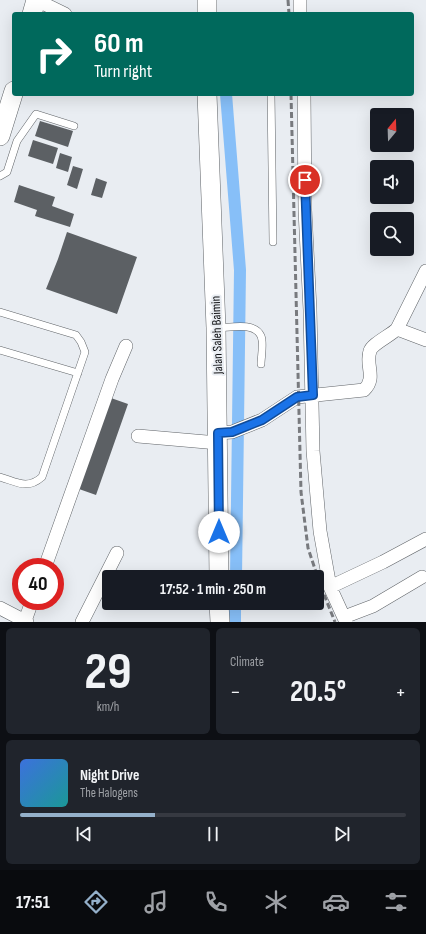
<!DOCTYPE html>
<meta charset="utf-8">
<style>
body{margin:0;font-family:"Sofia Sans Condensed",sans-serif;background:#20242c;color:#f1f3f6;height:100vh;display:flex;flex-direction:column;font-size:15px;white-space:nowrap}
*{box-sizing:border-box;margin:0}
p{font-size:13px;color:#9ea1a6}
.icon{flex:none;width:22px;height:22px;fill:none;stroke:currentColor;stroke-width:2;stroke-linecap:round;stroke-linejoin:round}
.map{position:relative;height:622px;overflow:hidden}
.details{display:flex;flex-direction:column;gap:6px;padding:6px;background:#0d0f14;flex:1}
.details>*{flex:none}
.hud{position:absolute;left:12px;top:12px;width:402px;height:84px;border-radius:4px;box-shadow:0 4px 16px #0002;background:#00695c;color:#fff;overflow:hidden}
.needle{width:26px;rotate:19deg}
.buttons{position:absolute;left:370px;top:108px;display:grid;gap:8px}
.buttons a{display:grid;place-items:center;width:44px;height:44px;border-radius:4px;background:#171b24;box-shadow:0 4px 16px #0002;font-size:20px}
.speed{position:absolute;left:12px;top:558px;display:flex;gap:8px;font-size:20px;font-weight:700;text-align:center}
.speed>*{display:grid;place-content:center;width:52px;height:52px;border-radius:50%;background:#171b24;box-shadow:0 4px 16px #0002;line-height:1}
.speed .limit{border:6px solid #d22;background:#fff;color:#111}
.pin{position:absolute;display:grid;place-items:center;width:34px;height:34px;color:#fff;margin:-17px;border:2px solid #fff;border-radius:50%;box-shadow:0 1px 4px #0007}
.me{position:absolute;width:44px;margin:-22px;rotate:0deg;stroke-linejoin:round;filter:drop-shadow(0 0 3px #0008)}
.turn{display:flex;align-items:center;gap:14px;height:84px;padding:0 16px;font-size:18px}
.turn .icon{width:52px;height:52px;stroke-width:2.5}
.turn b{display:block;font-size:28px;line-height:34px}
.big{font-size:30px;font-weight:700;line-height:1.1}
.details .card{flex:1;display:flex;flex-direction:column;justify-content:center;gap:6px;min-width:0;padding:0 14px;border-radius:6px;background:#20242c}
.details .dial{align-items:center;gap:0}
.dial b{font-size:52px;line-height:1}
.song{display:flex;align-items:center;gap:12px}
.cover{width:48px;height:48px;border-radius:6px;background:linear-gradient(135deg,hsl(220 70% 55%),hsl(180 70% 35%))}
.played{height:4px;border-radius:2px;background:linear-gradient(90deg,#94b0ca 35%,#363941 35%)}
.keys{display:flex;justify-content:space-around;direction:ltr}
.heat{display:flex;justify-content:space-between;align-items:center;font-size:22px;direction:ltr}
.details .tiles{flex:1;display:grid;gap:6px;grid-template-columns:1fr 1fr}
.card:last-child{grid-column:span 2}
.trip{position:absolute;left:102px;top:570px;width:222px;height:40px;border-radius:4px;background:#171b24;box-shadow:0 4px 16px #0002;font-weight:700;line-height:40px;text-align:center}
.tab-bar{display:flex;height:64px;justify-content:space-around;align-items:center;background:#090b0e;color:#9ea1a6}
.tab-bar .icon{width:28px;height:28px}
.tab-bar .active{color:#94b0ca}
.tab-bar b{font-size:18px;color:#f1f3f6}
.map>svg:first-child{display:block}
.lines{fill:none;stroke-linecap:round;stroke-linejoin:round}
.canal{stroke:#87bff8;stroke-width:12}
.building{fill:#5c6064}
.lane-casing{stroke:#606468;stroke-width:8}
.street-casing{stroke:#606468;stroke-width:14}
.secondary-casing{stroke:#606468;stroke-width:20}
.lane{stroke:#fff;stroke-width:7}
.street{stroke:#fff;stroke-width:13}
.secondary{stroke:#fff;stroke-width:19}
.rail{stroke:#787a7e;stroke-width:3;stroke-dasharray:6 3;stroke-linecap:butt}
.route-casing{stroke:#114b97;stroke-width:10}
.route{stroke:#1a73e8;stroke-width:7}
.labels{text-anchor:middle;stroke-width:4;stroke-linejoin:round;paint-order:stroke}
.street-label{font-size:13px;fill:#101113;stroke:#e9edf2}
</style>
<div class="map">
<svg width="426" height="622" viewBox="0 0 426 622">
<rect width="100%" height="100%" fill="#e9edf2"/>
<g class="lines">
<path class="canal" d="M226,94L240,270L236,577
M235,622V603"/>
</g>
<path class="building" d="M40,121L73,131L68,147L35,136Z
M33,140L58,148L53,164L28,156Z
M60,153L72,157L68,172L56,168Z
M73,166L83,169L77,189L67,185Z
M96,178L107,182L102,198L91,195Z
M19,185L55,197L52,206L74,214L70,227L35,216L37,210L14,202Z
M67,232L137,257L117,314L46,289L58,259Z
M111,398L128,404L96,495L79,489Z"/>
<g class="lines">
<g class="lane-casing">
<path id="lane" d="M271,94L273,242
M0,176L7,172L17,141L36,114L74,126
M0,312L76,335L81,342L85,352L42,477C27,490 17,482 0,477
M216,328C229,328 254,321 261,336C264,343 261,357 261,364
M0,350L78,373"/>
</g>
<g class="street-casing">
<path id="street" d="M36,0L65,14
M300,14V0
M304,94L305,210L310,310L313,451L320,531L330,587L346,622
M397,329L426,271
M218,433L232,432L262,420L297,397L364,390C377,378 365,365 370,351C372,344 391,335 397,329L426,340
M138,436L218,443
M45,567L112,379L126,346
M330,587L383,562L426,539
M0,608L27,622
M344,617L373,606L422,577
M25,621L32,601
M82,622L117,553"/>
</g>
<g class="secondary-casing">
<path id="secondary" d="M32,14L36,0
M207,14V0
M207,94L216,328L219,577
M0,136L14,91
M219,603L220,622"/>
</g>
<use href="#lane" class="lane"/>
<use href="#street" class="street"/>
<use href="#secondary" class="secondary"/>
<path class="rail" d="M288,0L289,14
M291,94L301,492L308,548L321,587L335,622"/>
</g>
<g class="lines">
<g class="route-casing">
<path id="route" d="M219,532L218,433L232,432L262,420L297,397L313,395L305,180"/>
</g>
<use href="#route" class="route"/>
</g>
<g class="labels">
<g class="street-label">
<text transform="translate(216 335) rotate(-92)" y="5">Jalan Saleh Baimin</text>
</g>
</g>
</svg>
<div class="buttons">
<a><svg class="needle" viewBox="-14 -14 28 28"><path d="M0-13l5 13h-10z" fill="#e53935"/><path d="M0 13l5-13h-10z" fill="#9ea1a6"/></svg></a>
<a><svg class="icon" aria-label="sound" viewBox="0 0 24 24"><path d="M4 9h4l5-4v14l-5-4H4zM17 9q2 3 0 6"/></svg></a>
<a><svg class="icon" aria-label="search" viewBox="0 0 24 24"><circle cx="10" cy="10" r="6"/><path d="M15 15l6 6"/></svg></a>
</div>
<div class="speed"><div class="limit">40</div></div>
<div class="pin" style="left:305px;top:180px;background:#d93025"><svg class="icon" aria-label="arrive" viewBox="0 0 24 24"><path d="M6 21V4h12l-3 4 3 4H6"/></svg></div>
<svg class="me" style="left:219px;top:532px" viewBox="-20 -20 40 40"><circle r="19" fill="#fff"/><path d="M0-13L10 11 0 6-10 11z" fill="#1a73e8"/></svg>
<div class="trip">17:52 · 1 min · 250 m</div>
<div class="hud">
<div class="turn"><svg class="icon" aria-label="right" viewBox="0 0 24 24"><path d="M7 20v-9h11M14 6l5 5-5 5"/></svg><div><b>60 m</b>Turn right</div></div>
</div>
</div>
<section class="details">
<div class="tiles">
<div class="card dial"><b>29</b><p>km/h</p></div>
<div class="card"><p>Climate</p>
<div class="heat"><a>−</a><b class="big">20.5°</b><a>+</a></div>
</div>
<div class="card">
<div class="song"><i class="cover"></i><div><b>Night Drive</b><p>The Halogens</p></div></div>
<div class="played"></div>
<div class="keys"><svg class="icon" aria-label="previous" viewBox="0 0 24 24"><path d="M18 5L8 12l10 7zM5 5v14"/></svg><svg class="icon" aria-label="pause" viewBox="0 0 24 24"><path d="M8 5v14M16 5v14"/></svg><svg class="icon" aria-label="next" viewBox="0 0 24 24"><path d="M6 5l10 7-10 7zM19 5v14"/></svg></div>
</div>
</div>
</section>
<nav class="tab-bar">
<b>17:51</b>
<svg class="icon active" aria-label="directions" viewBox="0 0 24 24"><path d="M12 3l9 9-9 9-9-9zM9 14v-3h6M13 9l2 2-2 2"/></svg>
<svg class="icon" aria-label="music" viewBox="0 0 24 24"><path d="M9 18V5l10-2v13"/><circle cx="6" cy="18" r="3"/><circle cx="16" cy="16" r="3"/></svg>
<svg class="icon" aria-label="phone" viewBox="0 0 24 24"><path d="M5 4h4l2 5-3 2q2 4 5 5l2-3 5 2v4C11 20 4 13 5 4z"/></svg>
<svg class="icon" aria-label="climate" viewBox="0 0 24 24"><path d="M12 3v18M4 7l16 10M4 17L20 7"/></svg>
<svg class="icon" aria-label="car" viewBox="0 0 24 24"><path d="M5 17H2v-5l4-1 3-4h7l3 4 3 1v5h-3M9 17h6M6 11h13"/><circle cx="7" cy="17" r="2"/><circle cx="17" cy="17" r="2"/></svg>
<svg class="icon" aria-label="filters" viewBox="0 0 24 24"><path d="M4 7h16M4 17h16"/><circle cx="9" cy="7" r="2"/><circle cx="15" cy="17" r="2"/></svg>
</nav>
